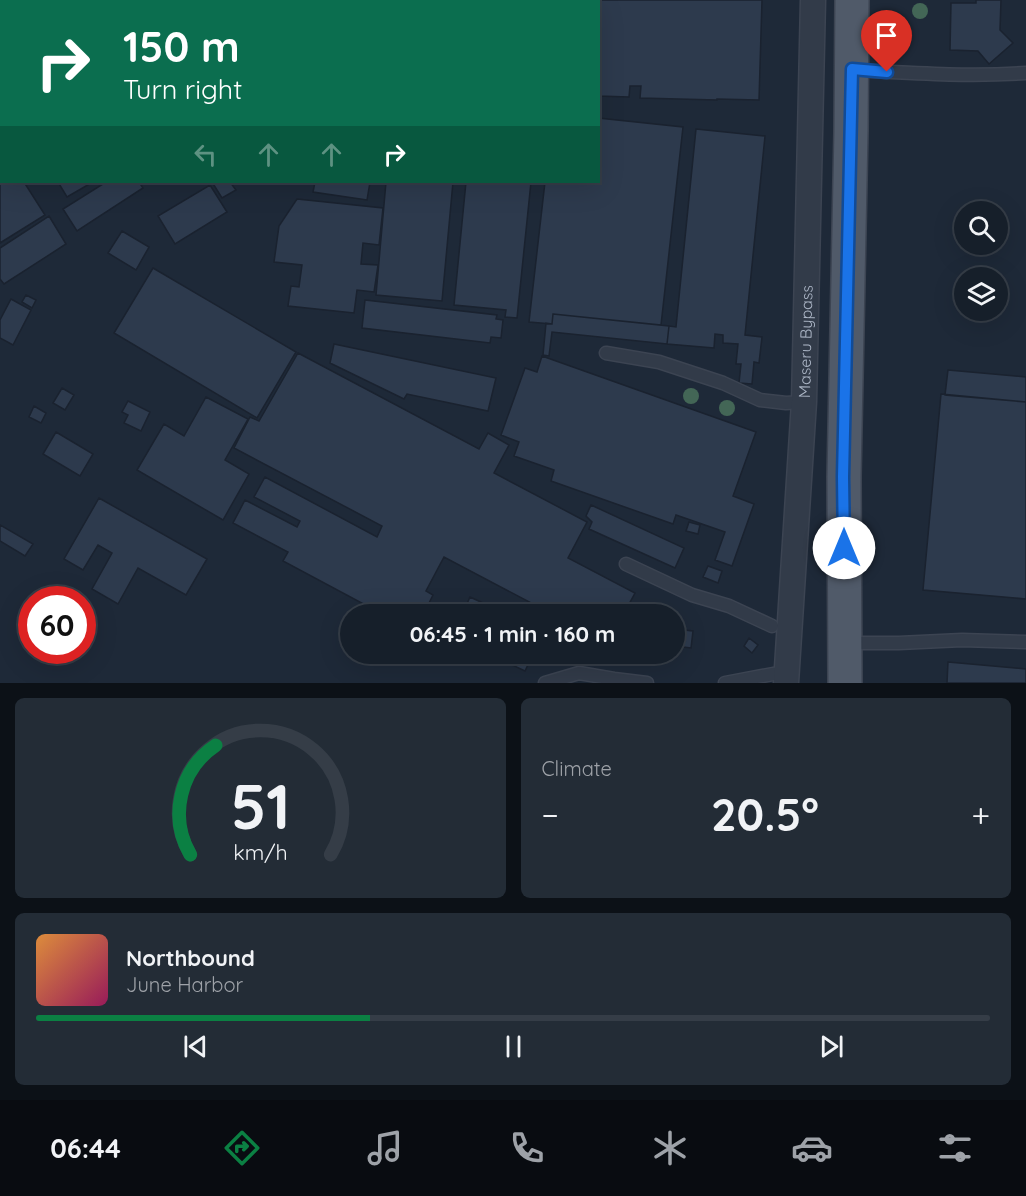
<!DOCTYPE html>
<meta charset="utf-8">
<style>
body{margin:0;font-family:Quicksand,sans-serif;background:#232c36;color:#f1f3f6;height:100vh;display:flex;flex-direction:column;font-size:22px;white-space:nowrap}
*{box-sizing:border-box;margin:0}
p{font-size:20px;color:#9ea2a8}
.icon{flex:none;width:33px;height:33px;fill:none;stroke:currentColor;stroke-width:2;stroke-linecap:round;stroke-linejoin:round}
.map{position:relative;height:683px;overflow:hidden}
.side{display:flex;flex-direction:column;gap:15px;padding:15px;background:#0c1117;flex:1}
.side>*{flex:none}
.guide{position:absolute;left:0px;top:0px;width:600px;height:183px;box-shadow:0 6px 24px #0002,0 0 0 2px #353d47;background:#0b6e4f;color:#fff;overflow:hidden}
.buttons{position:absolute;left:954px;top:201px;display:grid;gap:12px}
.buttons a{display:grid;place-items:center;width:54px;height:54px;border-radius:50%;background:#161f2a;box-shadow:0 6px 24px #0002,0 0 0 2px #353d47;font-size:30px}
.speed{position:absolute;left:18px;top:586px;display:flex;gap:12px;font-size:30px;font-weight:700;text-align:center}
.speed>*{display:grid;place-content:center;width:78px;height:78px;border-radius:50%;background:#161f2a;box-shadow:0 6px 24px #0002,0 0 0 2px #353d47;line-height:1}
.speed .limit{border:9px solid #d22;background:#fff;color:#111}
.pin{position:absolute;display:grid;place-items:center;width:51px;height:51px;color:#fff;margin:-62px -26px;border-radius:50% 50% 50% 0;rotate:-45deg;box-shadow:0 0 6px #0007}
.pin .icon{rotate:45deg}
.me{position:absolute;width:66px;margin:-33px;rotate:0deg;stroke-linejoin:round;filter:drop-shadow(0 0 4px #0008)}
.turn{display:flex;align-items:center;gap:21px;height:126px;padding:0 24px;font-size:27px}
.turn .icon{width:78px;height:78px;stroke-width:2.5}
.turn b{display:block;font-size:42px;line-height:51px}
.lanes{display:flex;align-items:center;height:57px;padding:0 24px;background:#0003;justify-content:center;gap:30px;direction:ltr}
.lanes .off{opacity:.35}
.big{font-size:45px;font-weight:800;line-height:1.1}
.side .card{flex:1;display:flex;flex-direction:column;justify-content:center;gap:9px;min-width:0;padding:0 21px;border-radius:9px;background:#232c36}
.side .dial{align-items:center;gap:0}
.dial svg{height:156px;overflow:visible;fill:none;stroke:#353d47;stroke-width:7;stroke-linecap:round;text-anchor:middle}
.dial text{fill:#f1f3f6;stroke:none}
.song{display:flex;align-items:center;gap:18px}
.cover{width:72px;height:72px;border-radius:9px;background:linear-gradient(135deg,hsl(30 70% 55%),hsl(330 70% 35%))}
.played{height:6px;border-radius:3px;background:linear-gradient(90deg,#0b8043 35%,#353d47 35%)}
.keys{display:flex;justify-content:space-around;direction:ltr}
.heat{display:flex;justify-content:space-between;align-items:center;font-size:33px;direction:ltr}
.side .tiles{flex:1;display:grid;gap:15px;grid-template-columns:1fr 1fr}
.card:last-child{grid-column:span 2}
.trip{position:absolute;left:340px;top:604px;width:345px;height:60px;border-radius:30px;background:#161f2a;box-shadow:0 6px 24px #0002,0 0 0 2px #353d47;font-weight:800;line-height:60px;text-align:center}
.tabs{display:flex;height:96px;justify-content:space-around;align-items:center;background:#090c11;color:#9ea2a8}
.tabs .icon{width:42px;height:42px}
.tabs .active{color:#0b8043}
.tabs b{font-size:27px;color:#f1f3f6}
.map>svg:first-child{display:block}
.building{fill:#2d3a4d;stroke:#1a222f;stroke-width:1.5}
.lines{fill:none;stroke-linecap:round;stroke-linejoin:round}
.service-casing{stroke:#3c4452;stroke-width:15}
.minor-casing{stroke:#3c4452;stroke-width:27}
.primary-casing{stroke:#3c4452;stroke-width:36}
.service{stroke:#323b49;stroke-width:12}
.minor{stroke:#323b49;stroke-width:24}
.primary{stroke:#505a69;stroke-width:33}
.tree{fill:#436656}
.route-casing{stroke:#114b97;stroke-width:15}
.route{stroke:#1a73e8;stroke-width:10}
.labels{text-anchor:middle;stroke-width:6;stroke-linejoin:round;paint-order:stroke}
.street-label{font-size:16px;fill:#acb6c6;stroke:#18202d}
</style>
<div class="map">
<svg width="1026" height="683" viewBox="0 0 1026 683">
<rect width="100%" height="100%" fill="#1e2938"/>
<path class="building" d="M90,0H159L160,2H87Z
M162,0H228L229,2H163Z
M234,0H415L416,2H235Z
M587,0H762L759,100L717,99V100L640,98L641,86H630L629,97L598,96V2H587Z
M976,0H1001L1000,30L1013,43L989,64L978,51L950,50L951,3H976Z
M598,118L683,127L661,325L553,314L552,324L529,322L545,182H598Z
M696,129L765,136L745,335L762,337L759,363L754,362L752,384L739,383L741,364H736L738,344L723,343V335L715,334L714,348L667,344L669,326L676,327Z
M0,143L2,145V182H24L45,215L0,243Z
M58,182H93L67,197Z
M106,182H139L143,188L77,231L63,209Z
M212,182H230L236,190L222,198Z
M315,182H370L367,200L313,192Z
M386,182H453L442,301L376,295Z
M466,182H531L517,318L505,317L506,310L454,305Z
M210,185L227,212L175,244L158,216Z
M297,199L383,208L379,245L363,243L361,264L378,265L374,292L357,290L354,313L288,306L291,286L299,287L302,265L274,262L279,226Z
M49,216L66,244L4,284L0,279V248Z
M122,231L149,247L136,270L108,253Z
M153,268L296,352L257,418L114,333Z
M26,295L36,300L32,308L22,302Z
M11,299L31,310L13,345L0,338V320Z
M365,300L497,315L496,319L503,320L501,338L491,337L490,343L362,328Z
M553,314L669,326L667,344L552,332L549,356L543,355L546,323L552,324Z
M334,344L496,378L488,411L407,394L404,399L330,363Z
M298,353L479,449L488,433L509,445L494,473L587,522L568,558L635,593L623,615H554L444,557L426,591L433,595L423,615H384L283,561L288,552L233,523L245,500L297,527L300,521L254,497L265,477L377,537L382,526L234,448L250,417L259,421Z
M542,356L756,432L733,496L754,504L732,566L715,560L725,532L676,515L673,524L551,481L554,470L514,456L519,442L501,435L525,368L537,372Z
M948,370L1026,377V402L945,395Z
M62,388L74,395L65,410L53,403Z
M941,394L1026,402V599L923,590Z
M206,397L248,419L225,460L249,474L223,520L137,470L164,424L184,436Z
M128,401L150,412L141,431L124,423L128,415L122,412Z
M34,406L46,413L41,423L29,417Z
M56,432L93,454L80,476L43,454Z
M99,498L207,559L186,595L138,568L118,604L92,589L112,553L98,545L83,570L64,559Z
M591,505L684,548L675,568L589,529L592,522L586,516Z
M689,522L700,525L698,534L686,531Z
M0,525L33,544L25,556L0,541Z
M708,566L722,571L718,583L703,577Z
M470,597L509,615H462Z
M675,629L693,631L691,648L675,646Z
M749,638L758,645L752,653L744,646Z
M489,654H533L525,671Z
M948,662L1026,669V683H947Z"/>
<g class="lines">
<g class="service-casing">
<path id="service" d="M853,70C911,73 968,77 1026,73
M606,353L659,362L723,383L760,400L786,403L804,402
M626,564L692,595L729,606L772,626
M847,643H899L962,640L1026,642
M545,683L579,673L614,679L647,683
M725,683L773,674L786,673"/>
</g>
<g class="minor-casing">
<g id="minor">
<path id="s1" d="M786,683L804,402L813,0"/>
</g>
</g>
<g class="primary-casing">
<path id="primary" d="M845,683L844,477L851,131L852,0"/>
</g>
<use href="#service" class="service"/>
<use href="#minor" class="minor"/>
<use href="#primary" class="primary"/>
</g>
<g class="tree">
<circle cx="920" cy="11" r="8"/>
<circle cx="691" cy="396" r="8"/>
<circle cx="727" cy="408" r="8"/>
</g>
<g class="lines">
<g class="route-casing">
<path id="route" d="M844,548L843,477L852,69L887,72"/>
</g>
<use href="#route" class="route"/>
</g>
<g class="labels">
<g class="street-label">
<text dy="6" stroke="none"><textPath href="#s1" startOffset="342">Maseru Bypass</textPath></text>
</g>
</g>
</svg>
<div class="buttons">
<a><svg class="icon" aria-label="search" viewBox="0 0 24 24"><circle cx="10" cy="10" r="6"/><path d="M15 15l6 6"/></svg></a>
<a><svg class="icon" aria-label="layers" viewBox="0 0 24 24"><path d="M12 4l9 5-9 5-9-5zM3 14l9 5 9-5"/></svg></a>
</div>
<div class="speed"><div class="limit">60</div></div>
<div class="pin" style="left:887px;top:72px;background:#d93025"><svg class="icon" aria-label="arrive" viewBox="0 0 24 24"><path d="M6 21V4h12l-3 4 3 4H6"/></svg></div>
<svg class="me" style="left:844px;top:548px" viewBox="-20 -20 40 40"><circle r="19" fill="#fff"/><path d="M0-13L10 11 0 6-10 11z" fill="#1a73e8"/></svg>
<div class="trip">06:45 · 1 min · 160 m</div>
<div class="guide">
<div class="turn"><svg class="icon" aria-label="right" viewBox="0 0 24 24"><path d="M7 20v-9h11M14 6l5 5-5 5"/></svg><div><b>150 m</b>Turn right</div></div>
<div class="lanes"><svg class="icon off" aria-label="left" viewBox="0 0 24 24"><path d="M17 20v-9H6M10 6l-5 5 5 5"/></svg><svg class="icon off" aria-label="ahead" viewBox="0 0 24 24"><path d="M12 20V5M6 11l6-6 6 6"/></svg><svg class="icon off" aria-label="ahead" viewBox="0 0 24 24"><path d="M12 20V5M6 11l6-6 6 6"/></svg><svg class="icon" aria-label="right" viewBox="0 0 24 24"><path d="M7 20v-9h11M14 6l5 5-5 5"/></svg></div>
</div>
</div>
<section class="side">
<div class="tiles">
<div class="card dial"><svg viewBox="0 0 100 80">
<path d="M14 69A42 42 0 1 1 86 69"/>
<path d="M14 69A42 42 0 0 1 27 13" stroke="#0b8043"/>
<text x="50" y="56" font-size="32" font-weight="700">51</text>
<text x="50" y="72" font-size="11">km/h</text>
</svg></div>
<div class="card"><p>Climate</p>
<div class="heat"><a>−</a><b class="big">20.5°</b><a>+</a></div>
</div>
<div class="card">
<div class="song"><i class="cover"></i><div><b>Northbound</b><p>June Harbor</p></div></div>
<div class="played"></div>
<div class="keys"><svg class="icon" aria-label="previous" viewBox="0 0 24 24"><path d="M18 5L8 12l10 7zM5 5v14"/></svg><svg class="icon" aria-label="pause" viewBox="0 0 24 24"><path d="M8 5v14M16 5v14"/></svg><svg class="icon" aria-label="next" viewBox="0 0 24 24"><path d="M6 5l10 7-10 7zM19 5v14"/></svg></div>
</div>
</div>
</section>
<nav class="tabs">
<b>06:44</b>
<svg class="icon active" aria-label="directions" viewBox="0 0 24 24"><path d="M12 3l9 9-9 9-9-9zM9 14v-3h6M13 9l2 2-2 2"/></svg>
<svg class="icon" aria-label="music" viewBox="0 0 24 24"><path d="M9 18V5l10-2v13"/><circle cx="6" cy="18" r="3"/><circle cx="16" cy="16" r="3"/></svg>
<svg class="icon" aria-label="phone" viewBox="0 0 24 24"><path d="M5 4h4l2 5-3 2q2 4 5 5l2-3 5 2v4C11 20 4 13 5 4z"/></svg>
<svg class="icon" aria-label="climate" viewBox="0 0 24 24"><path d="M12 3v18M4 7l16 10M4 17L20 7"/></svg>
<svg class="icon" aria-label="car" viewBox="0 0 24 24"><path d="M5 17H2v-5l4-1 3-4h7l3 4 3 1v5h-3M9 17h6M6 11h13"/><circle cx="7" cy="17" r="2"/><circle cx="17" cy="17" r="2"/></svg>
<svg class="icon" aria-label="filters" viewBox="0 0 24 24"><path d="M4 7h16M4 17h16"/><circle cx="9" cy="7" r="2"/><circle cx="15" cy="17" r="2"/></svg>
</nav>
